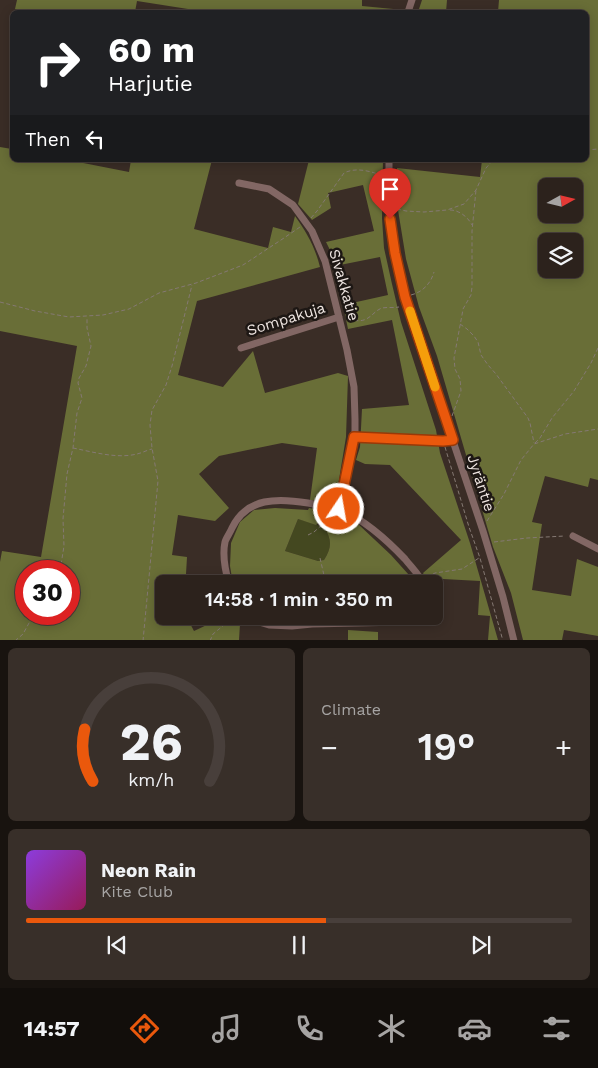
<!DOCTYPE html>
<meta charset="utf-8">
<style>
body{margin:0;font-family:"Work Sans",sans-serif;background:#382f29;color:#f1f3f6;height:100vh;display:flex;flex-direction:column;font-size:19px;white-space:nowrap}
*{box-sizing:border-box;margin:0}
p{font-size:16px;color:#a6a4a3}
.icon{flex:none;width:28px;height:28px;fill:none;stroke:currentColor;stroke-width:2;stroke-linecap:round;stroke-linejoin:round}
.map{position:relative;height:640px;overflow:hidden}
.side{display:flex;flex-direction:column;gap:8px;padding:8px;background:#18130f;flex:1}
.side>*{flex:none}
.banner{position:absolute;left:10px;top:10px;width:579px;height:152px;border-radius:8px;box-shadow:0 2px 12px #0003,0 0 0 1px #483f3b;background:#202124;color:#fff;overflow:hidden}
.needle{width:32px;rotate:82deg}
.buttons{position:absolute;left:538px;top:178px;display:grid;gap:10px}
.buttons a{display:grid;place-items:center;width:45px;height:45px;border-radius:8px;background:#2c221c;box-shadow:0 2px 12px #0003,0 0 0 1px #483f3b;font-size:25px}
.speed{position:absolute;left:15px;top:560px;display:flex;gap:10px;font-size:25px;font-weight:700;text-align:center}
.speed>*{display:grid;place-content:center;width:65px;height:65px;border-radius:50%;background:#2c221c;box-shadow:0 2px 12px #0003,0 0 0 1px #483f3b;line-height:1}
.speed .limit{border:8px solid #d22;background:#fff;color:#111}
.pin{position:absolute;display:grid;place-items:center;width:42px;height:42px;color:#fff;margin:-51px -21px;border-radius:50% 50% 50% 0;rotate:-45deg;box-shadow:0 0 5px #0007}
.pin .icon{rotate:45deg}
.me{position:absolute;width:55px;margin:-28px;rotate:12deg;stroke-linejoin:round;filter:drop-shadow(0 0 4px #0008)}
.turn{display:flex;align-items:center;gap:18px;height:105px;padding:0 15px;font-size:22px}
.turn .icon{width:65px;height:65px;stroke-width:2.5}
.turn b{display:block;font-size:35px;line-height:42px}
.then{display:flex;align-items:center;height:48px;padding:0 15px;background:#0003;gap:10px;font-size:19px}
.big{font-size:38px;font-weight:600;line-height:1.1}
.side .widget{flex:1;display:flex;flex-direction:column;justify-content:center;gap:8px;min-width:0;padding:0 18px;border-radius:8px;background:#382f29}
.side .dial{align-items:center;gap:0}
.dial svg{height:130px;overflow:visible;fill:none;stroke:#483f3b;stroke-width:7;stroke-linecap:round;text-anchor:middle}
.dial text{fill:#f1f3f6;stroke:none}
.song{display:flex;align-items:center;gap:15px}
.cover{width:60px;height:60px;border-radius:8px;background:linear-gradient(135deg,hsl(270 70% 55%),hsl(330 70% 35%))}
.played{height:5px;border-radius:2px;background:linear-gradient(90deg,#ea580c 55%,#483f3b 55%)}
.keys{display:flex;justify-content:space-around;direction:ltr}
.heat{display:flex;justify-content:space-between;align-items:center;font-size:28px;direction:ltr}
.side .tiles{flex:1;display:grid;gap:8px;grid-template-columns:1fr 1fr}
.widget:last-child{grid-column:span 2}
.trip{position:absolute;left:155px;top:575px;width:288px;height:50px;border-radius:8px;background:#2c221c;box-shadow:0 2px 12px #0003,0 0 0 1px #483f3b;font-weight:600;line-height:50px;text-align:center}
.dock{display:flex;height:80px;justify-content:space-around;align-items:center;background:#120e0b;color:#a6a4a3}
.dock .icon{width:35px;height:35px}
.dock .active{color:#ea580c}
.dock b{font-size:22px;color:#f1f3f6}
.map>svg:first-child{display:block}
.green{fill:#444820}
.forest{fill:#696e37;fill-rule:evenodd}
.lines{fill:none;stroke-linecap:round;stroke-linejoin:round}
.path{stroke:#857973;stroke-width:1;stroke-dasharray:4 2.5;stroke-linecap:butt}
.street{stroke:#826764;stroke-width:7}
.route-casing{stroke:#983908;stroke-width:12}
.route{stroke:#ea580c;stroke-width:9}
.slow{stroke:#f59e0b;stroke-width:9}
.labels{text-anchor:middle;stroke-width:5;stroke-linejoin:round;paint-order:stroke}
.street-label{font-size:15px;fill:#eee5e1;stroke:#1d1714}
</style>
<div class="map">
<svg width="598" height="641" viewBox="0 0 598 641">
<rect width="100%" height="100%" fill="#3a2d26"/>
<path class="green" d="M298,519L324,527C332,540 332,547 324,560L318,561L285,551Z"/>
<path class="forest" d="M17,0H362V6L404,10L403,12H207L137,1L135,12H33L15,9Z
M422,0H447L446,12H418Z
M499,0H598V480L590,478L588,487L545,476L532,522L542,524L532,590L571,596L577,559L598,567V636L564,630L562,640H523L511,593L493,547L437,356L419,307L406,259L398,210L397,168L480,177L482,160H586V12H498ZM546,186H574V214H546ZM546,241H574V269H546Z
M0,147L12,149V160H68L129,172L131,160H212L194,229L268,248L273,227L291,232L295,216C307,233 315,247 320,267L197,301L178,375L223,387L253,351L265,393L338,373L348,376L346,437L335,504L310,500L317,448L282,443L219,456L199,474L229,508L215,521L178,515L172,555L187,557L186,574L169,582V584H164V616H186L194,631L211,623L240,624L239,640H0V562L2,551L41,557L77,346L0,331ZM26,571H69V614H26Z
M309,160H383L382,218L384,248L392,284L401,322L436,430L440,453L470,543L498,640H488L490,616L478,615L480,581L443,579L432,584H429L423,573L461,540L390,465L365,464L356,460L360,447L362,409L409,405L392,320L348,329L343,305L388,295L380,257L335,266L332,254L326,242L374,231L363,185L328,193L331,208L312,220L298,204Z
M275,508L308,510L309,508L326,511L323,519L316,525L298,519L285,551L318,561L324,560C332,547 332,540 324,527L335,515L346,518L358,524L391,555L409,575L413,584H233L230,566L231,543L240,522L254,510Z
M263,616H403L400,617C371,618 342,617 314,618C297,619 279,623 263,616Z
M348,630L378,632V640H348Z"/>
<g class="lines">
<path class="path" d="M586,150L598,149
M397,209L406,211L424,212L447,210L464,204L476,190L486,168L493,160
M450,210C459,210 468,217 472,225
M311,218L317,211L344,173C356,167 369,171 381,175
M411,295C423,292 431,283 434,272
M0,302L35,311L69,317L103,315L129,309L159,293L196,283L243,265L284,238L300,227
M348,319C355,321 362,322 368,318C373,315 376,310 382,308C388,307 394,308 399,307
M460,324L467,329L474,336L478,342L481,355L488,365L496,374L528,418L530,423L534,443
M452,416L461,391L460,379L455,369L454,358L462,315L463,309L471,295L472,287V231L476,190
M535,443L540,438L552,418L574,391L591,363L598,348
M445,447L469,527L480,558L503,641
M73,448C93,452 117,459 137,454C142,453 147,450 152,449
M487,521L504,494L521,460L534,444L565,434L598,429
M308,535L314,532L333,515
M494,542L527,538L565,536
M320,558L326,584
M60,571L64,546L63,519L67,474L73,448L77,413L82,398L78,383L79,378L86,366L91,346L87,328V317
M427,577L435,573L462,569L479,558
M15,641L23,634L34,614
M143,641L158,481L152,448L150,425L152,410L166,385L172,366L192,285
M210,641L213,634L235,616"/>
<path class="street" d="M408,12L412,0
M389,160V205L390,219L395,253L405,297L483,531L503,597L514,641
M239,183L269,189L293,205L312,231L325,261L347,350L354,387L355,419V437L339,509
M241,348L339,317
M355,437L443,441L453,439
M573,536L598,549
M229,584C225,570 222,556 225,542C226,538 230,533 232,528C247,497 278,498 308,503C319,505 332,506 342,510C366,521 387,540 405,559C411,567 420,575 423,584
M250,616L253,620L269,625L292,626L312,624L402,622L414,618L416,616"/>
</g>
<g class="lines">
<g class="route-casing">
<path id="route" d="M339,509L354,437L443,441L453,440L405,297L395,253L390,219"/>
</g>
<use href="#route" class="route"/>
<path class="slow" d="M410,311L435,387"/>
</g>
<g class="labels">
<g class="street-label">
<text transform="translate(344 285) rotate(74)" y="5">Sivakkatie</text>
<text transform="translate(286 319) rotate(-17)" y="5">Sompakuja</text>
<text transform="translate(481 483) rotate(72)" y="5">Jyräntie</text>
</g>
</g>
</svg>
<div class="buttons">
<a><svg class="needle" viewBox="-14 -14 28 28"><path d="M0-13l5 13h-10z" fill="#e53935"/><path d="M0 13l5-13h-10z" fill="#a6a4a3"/></svg></a>
<a><svg class="icon" aria-label="layers" viewBox="0 0 24 24"><path d="M12 4l9 5-9 5-9-5zM3 14l9 5 9-5"/></svg></a>
</div>
<div class="speed"><div class="limit">30</div></div>
<div class="pin" style="left:390px;top:219px;background:#d93025"><svg class="icon" aria-label="arrive" viewBox="0 0 24 24"><path d="M6 21V4h12l-3 4 3 4H6"/></svg></div>
<svg class="me" style="left:339px;top:509px" viewBox="-20 -20 40 40"><circle r="17" fill="#ea580c" stroke="#fff" stroke-width="3"/><path d="M0-11L8 9 0 5-8 9z" fill="#fff"/></svg>
<div class="trip">14:58 · 1 min · 350 m</div>
<div class="banner">
<div class="turn"><svg class="icon" aria-label="right" viewBox="0 0 24 24"><path d="M7 20v-9h11M14 6l5 5-5 5"/></svg><div><b>60 m</b>Harjutie</div></div>
<div class="then">Then<svg class="icon" aria-label="left" viewBox="0 0 24 24"><path d="M17 20v-9H6M10 6l-5 5 5 5"/></svg></div>
</div>
</div>
<section class="side">
<div class="tiles">
<div class="widget dial"><svg viewBox="0 0 100 80">
<path d="M14 69A42 42 0 1 1 86 69"/>
<path d="M14 69A42 42 0 0 1 9 37" stroke="#ea580c"/>
<text x="50" y="56" font-size="32" font-weight="700">26</text>
<text x="50" y="72" font-size="11">km/h</text>
</svg></div>
<div class="widget"><p>Climate</p>
<div class="heat"><a>−</a><b class="big">19°</b><a>+</a></div>
</div>
<div class="widget">
<div class="song"><i class="cover"></i><div><b>Neon Rain</b><p>Kite Club</p></div></div>
<div class="played"></div>
<div class="keys"><svg class="icon" aria-label="previous" viewBox="0 0 24 24"><path d="M18 5L8 12l10 7zM5 5v14"/></svg><svg class="icon" aria-label="pause" viewBox="0 0 24 24"><path d="M8 5v14M16 5v14"/></svg><svg class="icon" aria-label="next" viewBox="0 0 24 24"><path d="M6 5l10 7-10 7zM19 5v14"/></svg></div>
</div>
</div>
</section>
<nav class="dock">
<b>14:57</b>
<svg class="icon active" aria-label="directions" viewBox="0 0 24 24"><path d="M12 3l9 9-9 9-9-9zM9 14v-3h6M13 9l2 2-2 2"/></svg>
<svg class="icon" aria-label="music" viewBox="0 0 24 24"><path d="M9 18V5l10-2v13"/><circle cx="6" cy="18" r="3"/><circle cx="16" cy="16" r="3"/></svg>
<svg class="icon" aria-label="phone" viewBox="0 0 24 24"><path d="M5 4h4l2 5-3 2q2 4 5 5l2-3 5 2v4C11 20 4 13 5 4z"/></svg>
<svg class="icon" aria-label="climate" viewBox="0 0 24 24"><path d="M12 3v18M4 7l16 10M4 17L20 7"/></svg>
<svg class="icon" aria-label="car" viewBox="0 0 24 24"><path d="M5 17H2v-5l4-1 3-4h7l3 4 3 1v5h-3M9 17h6M6 11h13"/><circle cx="7" cy="17" r="2"/><circle cx="17" cy="17" r="2"/></svg>
<svg class="icon" aria-label="filters" viewBox="0 0 24 24"><path d="M4 7h16M4 17h16"/><circle cx="9" cy="7" r="2"/><circle cx="15" cy="17" r="2"/></svg>
</nav>
